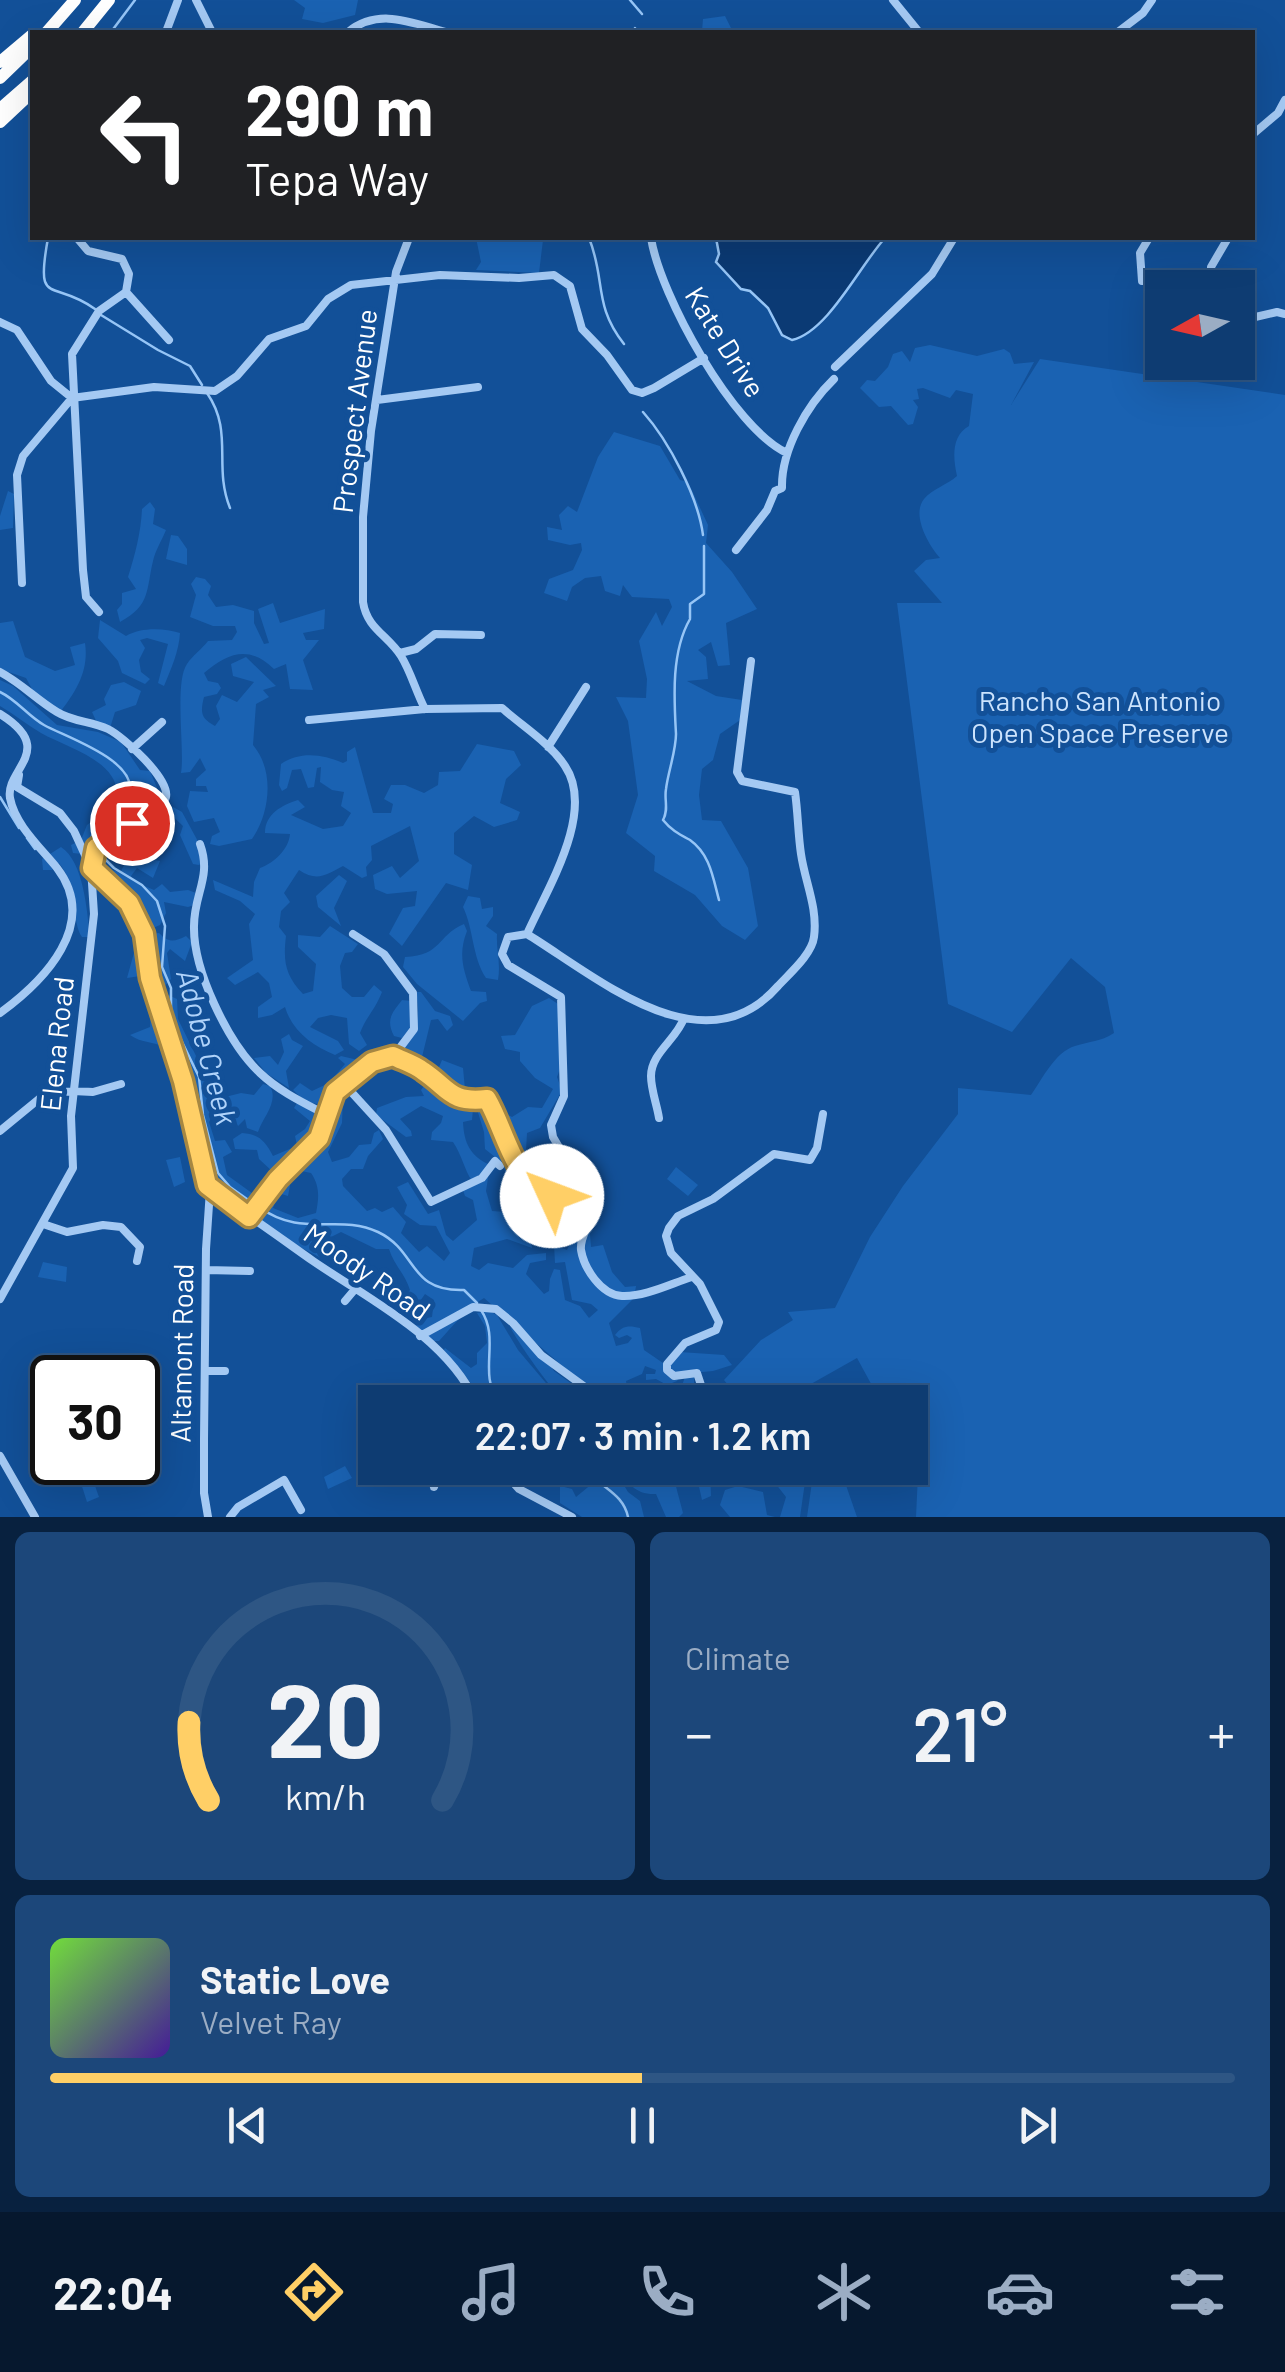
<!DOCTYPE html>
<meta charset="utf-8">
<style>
body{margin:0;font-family:Barlow,sans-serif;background:#1c477a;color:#f1f3f6;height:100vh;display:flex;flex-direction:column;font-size:38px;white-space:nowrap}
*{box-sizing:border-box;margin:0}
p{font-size:32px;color:#9badc4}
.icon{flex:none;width:55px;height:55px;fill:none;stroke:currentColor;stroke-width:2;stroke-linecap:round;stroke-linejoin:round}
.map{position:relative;height:1517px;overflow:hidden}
.sheet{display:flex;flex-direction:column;gap:15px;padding:15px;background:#08213f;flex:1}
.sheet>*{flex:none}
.banner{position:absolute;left:30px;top:30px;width:1225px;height:210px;border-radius:0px;box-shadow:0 10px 40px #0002,0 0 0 2px #2e5684;background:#202124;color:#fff;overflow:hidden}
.needle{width:65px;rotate:262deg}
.fabs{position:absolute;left:1145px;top:270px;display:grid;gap:20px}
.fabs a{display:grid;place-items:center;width:110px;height:110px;border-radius:0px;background:#0e3c72;box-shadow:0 10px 40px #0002,0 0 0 2px #2e5684;font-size:50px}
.speed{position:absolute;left:30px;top:1355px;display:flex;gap:20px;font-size:50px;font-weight:700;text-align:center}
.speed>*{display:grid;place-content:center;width:130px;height:130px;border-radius:50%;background:#0e3c72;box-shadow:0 10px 40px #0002,0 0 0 2px #2e5684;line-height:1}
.speed .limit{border:5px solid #111;border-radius:15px;background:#fff;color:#111}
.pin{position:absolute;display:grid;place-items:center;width:85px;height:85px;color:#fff;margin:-42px;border:5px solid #fff;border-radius:50%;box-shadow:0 2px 10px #0007}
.me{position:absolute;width:110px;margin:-55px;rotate:313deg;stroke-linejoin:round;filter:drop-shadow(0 0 8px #0008)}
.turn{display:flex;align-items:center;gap:35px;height:210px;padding:0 50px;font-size:45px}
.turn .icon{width:130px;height:130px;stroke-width:2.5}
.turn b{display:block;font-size:70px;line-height:85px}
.big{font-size:75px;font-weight:600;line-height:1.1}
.sheet .tile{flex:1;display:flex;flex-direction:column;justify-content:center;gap:15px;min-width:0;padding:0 35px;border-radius:15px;background:#1c477a}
.sheet .dial{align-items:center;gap:0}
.dial svg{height:260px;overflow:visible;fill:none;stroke:#2e5684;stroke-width:7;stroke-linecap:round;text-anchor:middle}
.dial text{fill:#f1f3f6;stroke:none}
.song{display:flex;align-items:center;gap:30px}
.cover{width:120px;height:120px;border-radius:15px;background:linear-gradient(135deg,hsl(100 70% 55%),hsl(260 70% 35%))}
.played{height:10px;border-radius:5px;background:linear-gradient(90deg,#ffcf66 50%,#2e5684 50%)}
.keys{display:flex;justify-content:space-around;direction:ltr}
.heat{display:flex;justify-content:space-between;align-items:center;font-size:55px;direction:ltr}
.sheet .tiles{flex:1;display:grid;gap:15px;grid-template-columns:1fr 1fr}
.tile:last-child{grid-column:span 2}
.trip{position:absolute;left:358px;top:1385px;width:570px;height:100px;border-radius:0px;background:#0e3c72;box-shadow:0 10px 40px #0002,0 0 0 2px #2e5684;font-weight:600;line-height:100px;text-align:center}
.dock{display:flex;height:160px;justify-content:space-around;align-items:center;background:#06182e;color:#9badc4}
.dock .icon{width:70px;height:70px}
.dock .selected{color:#ffcf66}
.dock b{font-size:45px;color:#f1f3f6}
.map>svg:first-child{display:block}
.green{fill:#1a62b2}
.water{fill:#0b3a74;stroke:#96c5f6;stroke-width:2.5}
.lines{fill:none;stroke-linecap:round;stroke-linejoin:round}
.stream{stroke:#96c5f6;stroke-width:2.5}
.minor{stroke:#a4c9f3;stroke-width:8}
.highway{stroke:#fff;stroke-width:12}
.route-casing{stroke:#a68742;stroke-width:25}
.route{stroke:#ffcf66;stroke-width:18}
.labels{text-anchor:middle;stroke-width:10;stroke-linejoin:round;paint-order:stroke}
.street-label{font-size:28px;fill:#fff;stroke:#125098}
.park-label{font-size:28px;fill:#cce3fd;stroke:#125098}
.water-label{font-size:30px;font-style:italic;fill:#b0d3fa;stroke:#125098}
</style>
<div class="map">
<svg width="1285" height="1517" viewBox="0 0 1285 1517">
<rect width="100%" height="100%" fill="#125098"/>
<path class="green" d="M294,0H358L355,15L323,23L302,19L305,8Z
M725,16L731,28L728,31H702L703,19Z
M476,238H547L543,240L539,273L476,270L481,262Z
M930,345L977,356L1004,349L1010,353L1014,364L1034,362L1011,405L1040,359L1285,395V1517H916L918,1474L910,1458V1402H881L857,1358L779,1402H742L724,1380L761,1340L793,1320L788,1312L835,1308L870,1237L903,1186L958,1114V1088L1031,1095C1043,1078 1055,1052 1075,1046C1090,1041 1100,1042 1114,1033L1105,987L1071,958L1012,1032L948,1004L897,603H942L914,571L926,560L940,558C929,546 911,515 924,499C932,489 947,485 957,476C953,458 951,436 969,426L973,394L956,390L950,398L923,388L917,389L919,399L913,400L918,407L913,424L908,425L891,406L879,407L860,388L867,380L875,381L888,367L893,354L902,351L910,362L915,348Z
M614,432L660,446L680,480L688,482L708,525L706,543L732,572L757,609L726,623L730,665L718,666L711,642L698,650L706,657L708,679L687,681L716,696L742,700L743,718L720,734L713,760L702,769L699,795L702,820L721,821L748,868L758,926L745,940L722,926L695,895L654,871L655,856L626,833L638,795L628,721L616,697L646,698L647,679L639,641L656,612L662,626L672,607L669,599L632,597L623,585L620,596L605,591L601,576L585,578L572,587L567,601L544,593L549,579L573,570L582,550L581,543L570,545L548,540L547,527L562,530L559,515L568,506L577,512L598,457Z
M8,491L14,494L13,528L0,530V516Z
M150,502L155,509L153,524L166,530C162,540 155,551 153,561C146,590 151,605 120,622L117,610L122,604V593L136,589L128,577C135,555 141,532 142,509Z
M171,535L178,536L187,549V565L166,559Z
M196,577L205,579L211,586L208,595L216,607L233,605L254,611V623L264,644L269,643L258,609L273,603L280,623L325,609L324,629L303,633L306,640H319L303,660L313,690L290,689L286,664L274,669C250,645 228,652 204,673L208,681L218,683L221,688L217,694L204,697C200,713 201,718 215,726L220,719L216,706L222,695L237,702L254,682L233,676L231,664L246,657L276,686L263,690L269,697L256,704L253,745C275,771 270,813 252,839L219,846L210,844L212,836L220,832L214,818L194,822L187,806L190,791L208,792L206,786H196V779L206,770L200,758L190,772L181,773C185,750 174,683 187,664C192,656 202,649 208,641L232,640L237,632L235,626H213L190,617L196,595L191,584Z
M100,620L126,636C141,627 164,628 180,633C179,651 171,669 164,686L158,683L168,644L147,638L140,640L145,648L139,660L141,672L150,679L145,684L122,673L118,661L98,638Z
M13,621L25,657L55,671L75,665L70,647L85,643C89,670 77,690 61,711L38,700L26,678L0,669V623Z
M0,680L13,686L57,725L98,732L121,742L140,770L150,771L160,795C151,807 145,806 133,813C115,823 93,839 82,854L73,853L71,845L81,840L87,825L116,804C126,762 69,749 41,733C27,725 14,714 0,706Z
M124,682L141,691L136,705L115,712L110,728L98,725L92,712L106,705L104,699L111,685Z
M477,744L514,751L521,765L506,779L500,803L520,812L517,820L494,827L474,816L454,833V854L472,865L468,890L446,883L402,946L389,934L403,908L415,906L417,891L387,894L375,889L373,875L392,866L400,878L419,861L410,826L371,846L372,860L366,867L367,876L362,878L343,866C326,875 317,882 299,870L284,893L290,902L281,911L279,927L286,936C283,961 285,975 303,994L313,991L316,964L298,947V935L320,937L330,926L358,944L352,952L345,953L340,966L342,988L352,997H364L374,985L382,992C375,1010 366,1017 360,1033L367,1045L359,1051L349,1044L347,1018L331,1015L318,1018L310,1027L338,1041L344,1050L335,1055C313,1046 292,1031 285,1007L272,1015L258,1018V1007L272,997L269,983L258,972L235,985L227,978L253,960L249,924L255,914L240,901L215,890L213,880L253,897L254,882L260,868C274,863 289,849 290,834L265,833C265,814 282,805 298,800L305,807L291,815L323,829L343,826L351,813L341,806L344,792L332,790L320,782L321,767L317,768L314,787L308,788L301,769L292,770L287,788L282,791L279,785L281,764C300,751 322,754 343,763L347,761V752L355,747L373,813H391L393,804L384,799L391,785H405L424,793L438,785L439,772L460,771Z
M173,807L182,812L207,858L199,865L193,864L180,835L183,826L167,811Z
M139,829L143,835V846L133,849L135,854L144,853L149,859L160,861L153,878L137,868L131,876L133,881L154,890L162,884L170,892L188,890L196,893L194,905L188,907L164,902L166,913L160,925L148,930C142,917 135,905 126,893C113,877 100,878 98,854H104L107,870L121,871L129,856L118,849L115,836Z
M61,847C84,862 87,911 90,937H82C71,922 79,888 59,863L52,870H43L42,859Z
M339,875L347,881L334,908L341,926L318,907L316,896Z
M468,896L480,898L482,909L493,907V916L486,926L497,934C496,950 501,963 498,980L486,978C472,957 474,930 463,907Z
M464,924L467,931C458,954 463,969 471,991L486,992L487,1001L480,1003L463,1021L417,984L403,967L405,957C443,955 436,936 464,924Z
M159,933C169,943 174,942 186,936L192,942L185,961L170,949L167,953L171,979L164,987L166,994L177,999L178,1019L217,1099L241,1093L254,1095L263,1084L270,1086C279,1102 263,1117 258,1132L247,1128L245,1119L238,1126L232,1113L215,1111L209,1122L215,1141L225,1140L232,1152L223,1157L227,1175L256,1196L249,1207L208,1178L184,1065L167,1029L156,985L149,934Z
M135,949H142L155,1009L149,1007L140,976L127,978Z
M416,992H421L435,1011L450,1016L453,1025L447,1031L438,1019L431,1020L422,1057L413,1061L402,1056C411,1026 423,1028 416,992Z
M549,998L558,1004L562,1063L557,1077L562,1091L540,1128L527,1133L526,1151L542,1171C540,1195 554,1201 553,1220L536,1218L522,1237H531L532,1248L507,1239L474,1248L471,1266L479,1270L488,1263L513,1268L527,1255L546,1253V1260L530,1263L526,1274L544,1294L549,1291L550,1279L554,1269L560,1270L565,1300L580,1306L589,1318L598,1310L591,1304L572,1300L565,1262L555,1263L554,1245L567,1250L571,1241L590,1233L591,1247L603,1245L612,1272L625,1287L636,1286L634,1298L609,1323L616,1346L628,1343L632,1338L627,1335L619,1338L615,1335C622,1326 628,1325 640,1328L644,1350L663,1363L680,1352L724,1355L732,1365L713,1371L681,1374L677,1381L667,1385L656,1379L646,1380V1374H655L656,1370L645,1366L642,1374L626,1381L627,1387L658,1388L654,1396L644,1398L643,1402H604L484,1298C467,1308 453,1326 439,1341H426L416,1326L422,1319L432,1317L434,1300L425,1294L409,1317L397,1306L410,1290C405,1274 394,1265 389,1249H376L341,1232L331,1237L323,1235L316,1244L331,1248L325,1260L294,1244L258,1218V1211L283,1173L292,1175L288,1196L278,1193L273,1208L298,1218L316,1213C319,1198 320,1186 311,1173L292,1169L323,1140L337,1097L343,1096L342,1123L328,1152L332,1162L349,1157L359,1145L371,1144L374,1133L379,1130L383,1139L368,1156L363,1169H351L342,1179L343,1186L367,1211L375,1208L382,1212L393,1207L406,1222L401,1233L419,1252L427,1246L444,1261L450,1253L436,1226L420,1225L404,1214L407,1205L397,1187L408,1182L428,1214L439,1210L446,1235L453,1241L477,1220L473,1200L465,1196L463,1190L472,1181C464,1169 462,1155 453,1142L431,1140L432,1132L441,1123L443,1116L421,1106L400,1119L411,1131L412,1136L406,1137L376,1115L377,1108L406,1097L424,1096L421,1090L426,1083L438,1084L437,1072L442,1060L463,1068L466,1100L473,1109L472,1120L463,1122C464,1143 470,1156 490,1165L486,1191L492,1211L506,1212L513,1187L500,1161L485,1149L484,1132L472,1093L479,1089L489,1103L500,1106L504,1113L512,1117L528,1107L542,1108L553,1089L535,1078L520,1061V1052L505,1049L501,1036L515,1035L532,1006Z
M402,1000L411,1001L410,1028L402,1038L394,1036C386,1020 391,1014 402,1000Z
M151,1011L157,1012L167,1043L164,1047C152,1041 141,1043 130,1035L150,1027Z
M289,1034L292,1040L303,1046L286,1071L289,1088L266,1073L254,1058L270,1056L278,1065L284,1052L281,1039Z
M341,1056L358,1060L360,1064L337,1080L322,1104C309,1105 302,1099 293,1090L300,1083L312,1091L329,1083L345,1064L338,1058Z
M297,1103L319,1113L323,1119L313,1137L297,1145L295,1136L305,1129L310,1121L294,1108Z
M242,1133C259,1134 265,1141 273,1156L292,1148L295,1154L273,1172L259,1159L257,1150L235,1149L233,1139Z
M180,1157L185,1182L174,1187L166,1160Z
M676,1167L698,1185L688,1196L667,1179Z
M43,1262L67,1267L66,1282L38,1277Z
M489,1311L497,1315L518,1350L562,1402H478L470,1382L442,1353L445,1348L471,1368L477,1364V1353L487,1343L485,1326L477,1313Z
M510,1327L543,1353L554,1371L597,1402C587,1402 573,1405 564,1400C553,1393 517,1341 510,1327Z
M694,1376V1394L707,1395L700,1402H666L669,1392L680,1391L685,1377Z
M345,1466L352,1478L328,1489L324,1477Z
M619,1468H625L634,1481L646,1479L660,1468H712L710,1470L711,1496L702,1500L695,1469L674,1479L683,1513L679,1517H666L656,1494C636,1495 628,1484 619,1468Z
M735,1468H807L800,1517H780L786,1497L765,1470L740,1480L732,1472Z
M814,1468H840L857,1517H807Z
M610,1469L616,1472L628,1492L640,1501L644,1517H582L560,1503V1486L572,1489L576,1497Z
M90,1472L99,1497L87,1502L79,1477Z
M738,1486L763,1492L767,1515L775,1517H730L720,1505L725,1490Z"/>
<path class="water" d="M716,238H885C860,265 828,332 792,340L782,335L768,308L750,291L741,289L716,262L719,254Z"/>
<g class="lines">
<path class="stream" d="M630,0L642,14
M111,32L135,0
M633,32L635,28
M48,238C35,309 52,278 95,309
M589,238C606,280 593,305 624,344
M101,315L158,350L190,366L202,385
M207,393C234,432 213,466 230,508
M643,412C669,441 698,497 703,535
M690,618V604L704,594V546
M690,619C671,652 674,698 676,734C676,751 668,772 666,789C664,800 669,809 663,820C671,830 679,834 690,840C710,854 713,878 719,900
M0,692C17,700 28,716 44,725C65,737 143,762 128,796C119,816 88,820 92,844
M0,797L19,828
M27,838L35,849
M100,854L114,868L142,885L157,901L165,926L162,967L171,988V1019L199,1077L203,1115L218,1173L230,1187L254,1204
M259,1207C303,1239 338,1213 378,1232C418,1251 408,1292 464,1290L477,1303
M481,1310C501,1340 477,1373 499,1402
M586,1468C599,1488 623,1492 628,1517"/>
<path class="minor" d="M196,0L212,32
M893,0L919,32
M166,32L178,0
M348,32C379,7 412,23 446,32
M1118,32L1143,13L1152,0
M1252,135L1278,113L1285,100
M77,238L88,251L122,259L129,274L126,292L169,340
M409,238L396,272L371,431L363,517V602C367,629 388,635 401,656C411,672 416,692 425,709
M651,238C660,295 733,428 787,453
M1142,281L1140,253L1149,238
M1213,288L1211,267L1228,238
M1238,321L1277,312L1285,314
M0,322L17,330L51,381L72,398L154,387L215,391L237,376L269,339L306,326L328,299L351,285L440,275L519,278L554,275L570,286L582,329L607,355L632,390L642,393L654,388L704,358
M835,367L932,274L954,238
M377,400L478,387
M736,550L767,510L775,491L782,488C781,450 807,405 834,379
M22,583L17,475L23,456L72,398
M99,612L86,597L83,570L72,354L99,311L126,292
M400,653L416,649L435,634L481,635
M0,672C21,683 37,700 57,712C73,722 91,721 108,729C124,737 170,779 166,797C158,829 91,823 91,868
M0,714C58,750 5,769 10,798C15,825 41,848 57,868C100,924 44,981 0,1013
M309,720L425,709L502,708C522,726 550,743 565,766C596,812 547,889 527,934
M548,747L586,687
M132,749L162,722
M200,844C212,877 194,893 194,926C193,970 228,1043 260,1073C279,1091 302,1102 325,1114
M91,868C104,888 128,895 139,919C148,938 147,959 151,980C158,1016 175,1049 184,1084C192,1118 192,1160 210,1190C245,1212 279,1237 313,1261C370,1300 446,1337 476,1402
M527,934C597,977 704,1071 778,986C790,973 812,954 814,937C818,908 805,882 801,854C798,834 798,813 795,792L742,781L737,772L751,661
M393,1057C403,1062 414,1065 423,1071C450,1089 449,1103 487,1099C506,1131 513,1184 552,1196L565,1190L570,1180L569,1164L553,1137L551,1125L564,1096L561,997L508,965L502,954L508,937L527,934
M344,1084L386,1130L431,1202L482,1178L495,1161L500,1166
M659,1118C657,1105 651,1090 651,1076C651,1053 677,1039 684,1018
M0,1131L45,1094L73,1091L93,1092L121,1084
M249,1217L278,1179L319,1137L335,1092L372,1063L393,1057L414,1029L413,993L384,954L353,934
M43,1224L67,1232L103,1225L121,1227L140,1247L137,1261
M587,1227C584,1234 580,1242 581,1250C584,1268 601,1295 622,1296C645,1297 670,1284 692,1277
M206,1270L250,1271
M0,1299L73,1168L71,1116L94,914L91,868L74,831L60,813L17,787L19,775
M345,1301L356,1288
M420,1336L473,1307L496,1309L513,1323L541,1355L589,1390L600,1402
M205,1371H225
M687,1402L701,1385L697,1373L674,1376L667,1370V1364L685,1343L716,1330L719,1322L700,1284L671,1253L666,1236L669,1228L678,1216L713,1199L774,1154L810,1160L817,1148L823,1114
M0,1456L35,1517
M500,1468L519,1489L572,1517
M434,1487L440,1468
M208,1517L204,1493V1439L206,1249L210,1190
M230,1517L238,1507L284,1480L301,1510"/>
<path class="highway" d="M47,32L75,0
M83,32L109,0
M0,62L32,35
M0,78L32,47
M0,109L32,81
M0,122L32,92"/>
</g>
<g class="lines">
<g class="route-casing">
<path id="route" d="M132,823L96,848L92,868L129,903L144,934L150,978L183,1081L207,1185L249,1217L278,1179L319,1138L335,1092L372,1062L393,1056C403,1061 414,1064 423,1071C450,1089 449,1103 487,1099C506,1131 513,1183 552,1196"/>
</g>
<use href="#route" class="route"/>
</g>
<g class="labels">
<g class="street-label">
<text transform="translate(725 342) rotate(58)" y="10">Kate Drive</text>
<text transform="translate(355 411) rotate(-83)" y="10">Prospect Avenue</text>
<text transform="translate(57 1044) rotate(-84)" y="10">Elena Road</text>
<text transform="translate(367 1272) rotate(35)" y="10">Moody Road</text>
<text transform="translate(182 1353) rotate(-89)" y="10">Altamont Road</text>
</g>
<g class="park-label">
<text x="1100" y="711">Rancho San Antonio<tspan x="1100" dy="32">Open Space Preserve</tspan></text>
</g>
<g class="water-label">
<text transform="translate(206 1047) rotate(75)" y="10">Adobe Creek</text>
</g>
</g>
</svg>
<div class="fabs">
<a><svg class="needle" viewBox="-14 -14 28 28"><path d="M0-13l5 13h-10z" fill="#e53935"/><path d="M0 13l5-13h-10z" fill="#9badc4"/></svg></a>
</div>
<div class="speed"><div class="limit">30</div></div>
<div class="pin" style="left:132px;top:823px;background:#d93025"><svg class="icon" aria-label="arrive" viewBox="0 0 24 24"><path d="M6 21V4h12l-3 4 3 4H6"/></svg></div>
<svg class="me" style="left:552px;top:1196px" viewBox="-20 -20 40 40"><circle r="19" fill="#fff"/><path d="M0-13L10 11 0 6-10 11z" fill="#ffcf66"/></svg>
<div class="trip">22:07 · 3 min · 1.2 km</div>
<div class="banner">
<div class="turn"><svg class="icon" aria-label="left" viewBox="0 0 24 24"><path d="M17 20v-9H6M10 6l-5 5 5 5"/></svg><div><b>290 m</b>Tepa Way</div></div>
</div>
</div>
<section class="sheet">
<div class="tiles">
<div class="tile dial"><svg viewBox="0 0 100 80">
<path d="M14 69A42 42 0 1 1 86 69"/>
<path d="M14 69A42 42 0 0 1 8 45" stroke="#ffcf66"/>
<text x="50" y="56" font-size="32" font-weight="700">20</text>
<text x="50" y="72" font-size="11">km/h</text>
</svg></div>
<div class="tile"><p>Climate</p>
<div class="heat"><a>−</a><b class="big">21°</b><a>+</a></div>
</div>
<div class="tile">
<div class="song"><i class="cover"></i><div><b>Static Love</b><p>Velvet Ray</p></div></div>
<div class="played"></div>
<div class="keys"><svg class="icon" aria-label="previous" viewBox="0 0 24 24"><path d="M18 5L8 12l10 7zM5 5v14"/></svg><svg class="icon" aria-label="pause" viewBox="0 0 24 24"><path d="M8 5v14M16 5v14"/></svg><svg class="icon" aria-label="next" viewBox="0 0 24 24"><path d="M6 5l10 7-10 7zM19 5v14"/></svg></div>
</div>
</div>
</section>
<nav class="dock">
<b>22:04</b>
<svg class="icon selected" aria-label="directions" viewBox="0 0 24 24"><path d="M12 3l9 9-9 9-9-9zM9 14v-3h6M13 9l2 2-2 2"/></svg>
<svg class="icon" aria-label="music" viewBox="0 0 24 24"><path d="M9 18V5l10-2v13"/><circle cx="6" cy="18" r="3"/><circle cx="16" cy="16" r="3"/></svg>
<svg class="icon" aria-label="phone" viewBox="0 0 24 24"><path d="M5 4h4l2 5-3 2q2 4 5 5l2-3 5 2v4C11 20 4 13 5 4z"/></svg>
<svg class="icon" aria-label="climate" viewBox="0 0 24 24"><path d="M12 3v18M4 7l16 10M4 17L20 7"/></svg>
<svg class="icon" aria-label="car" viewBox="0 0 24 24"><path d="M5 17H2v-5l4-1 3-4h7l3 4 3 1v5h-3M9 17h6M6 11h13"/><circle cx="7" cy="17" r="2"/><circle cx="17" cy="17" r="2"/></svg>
<svg class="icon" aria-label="filters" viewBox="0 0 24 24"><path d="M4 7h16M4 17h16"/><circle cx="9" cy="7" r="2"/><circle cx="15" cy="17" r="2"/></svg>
</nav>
